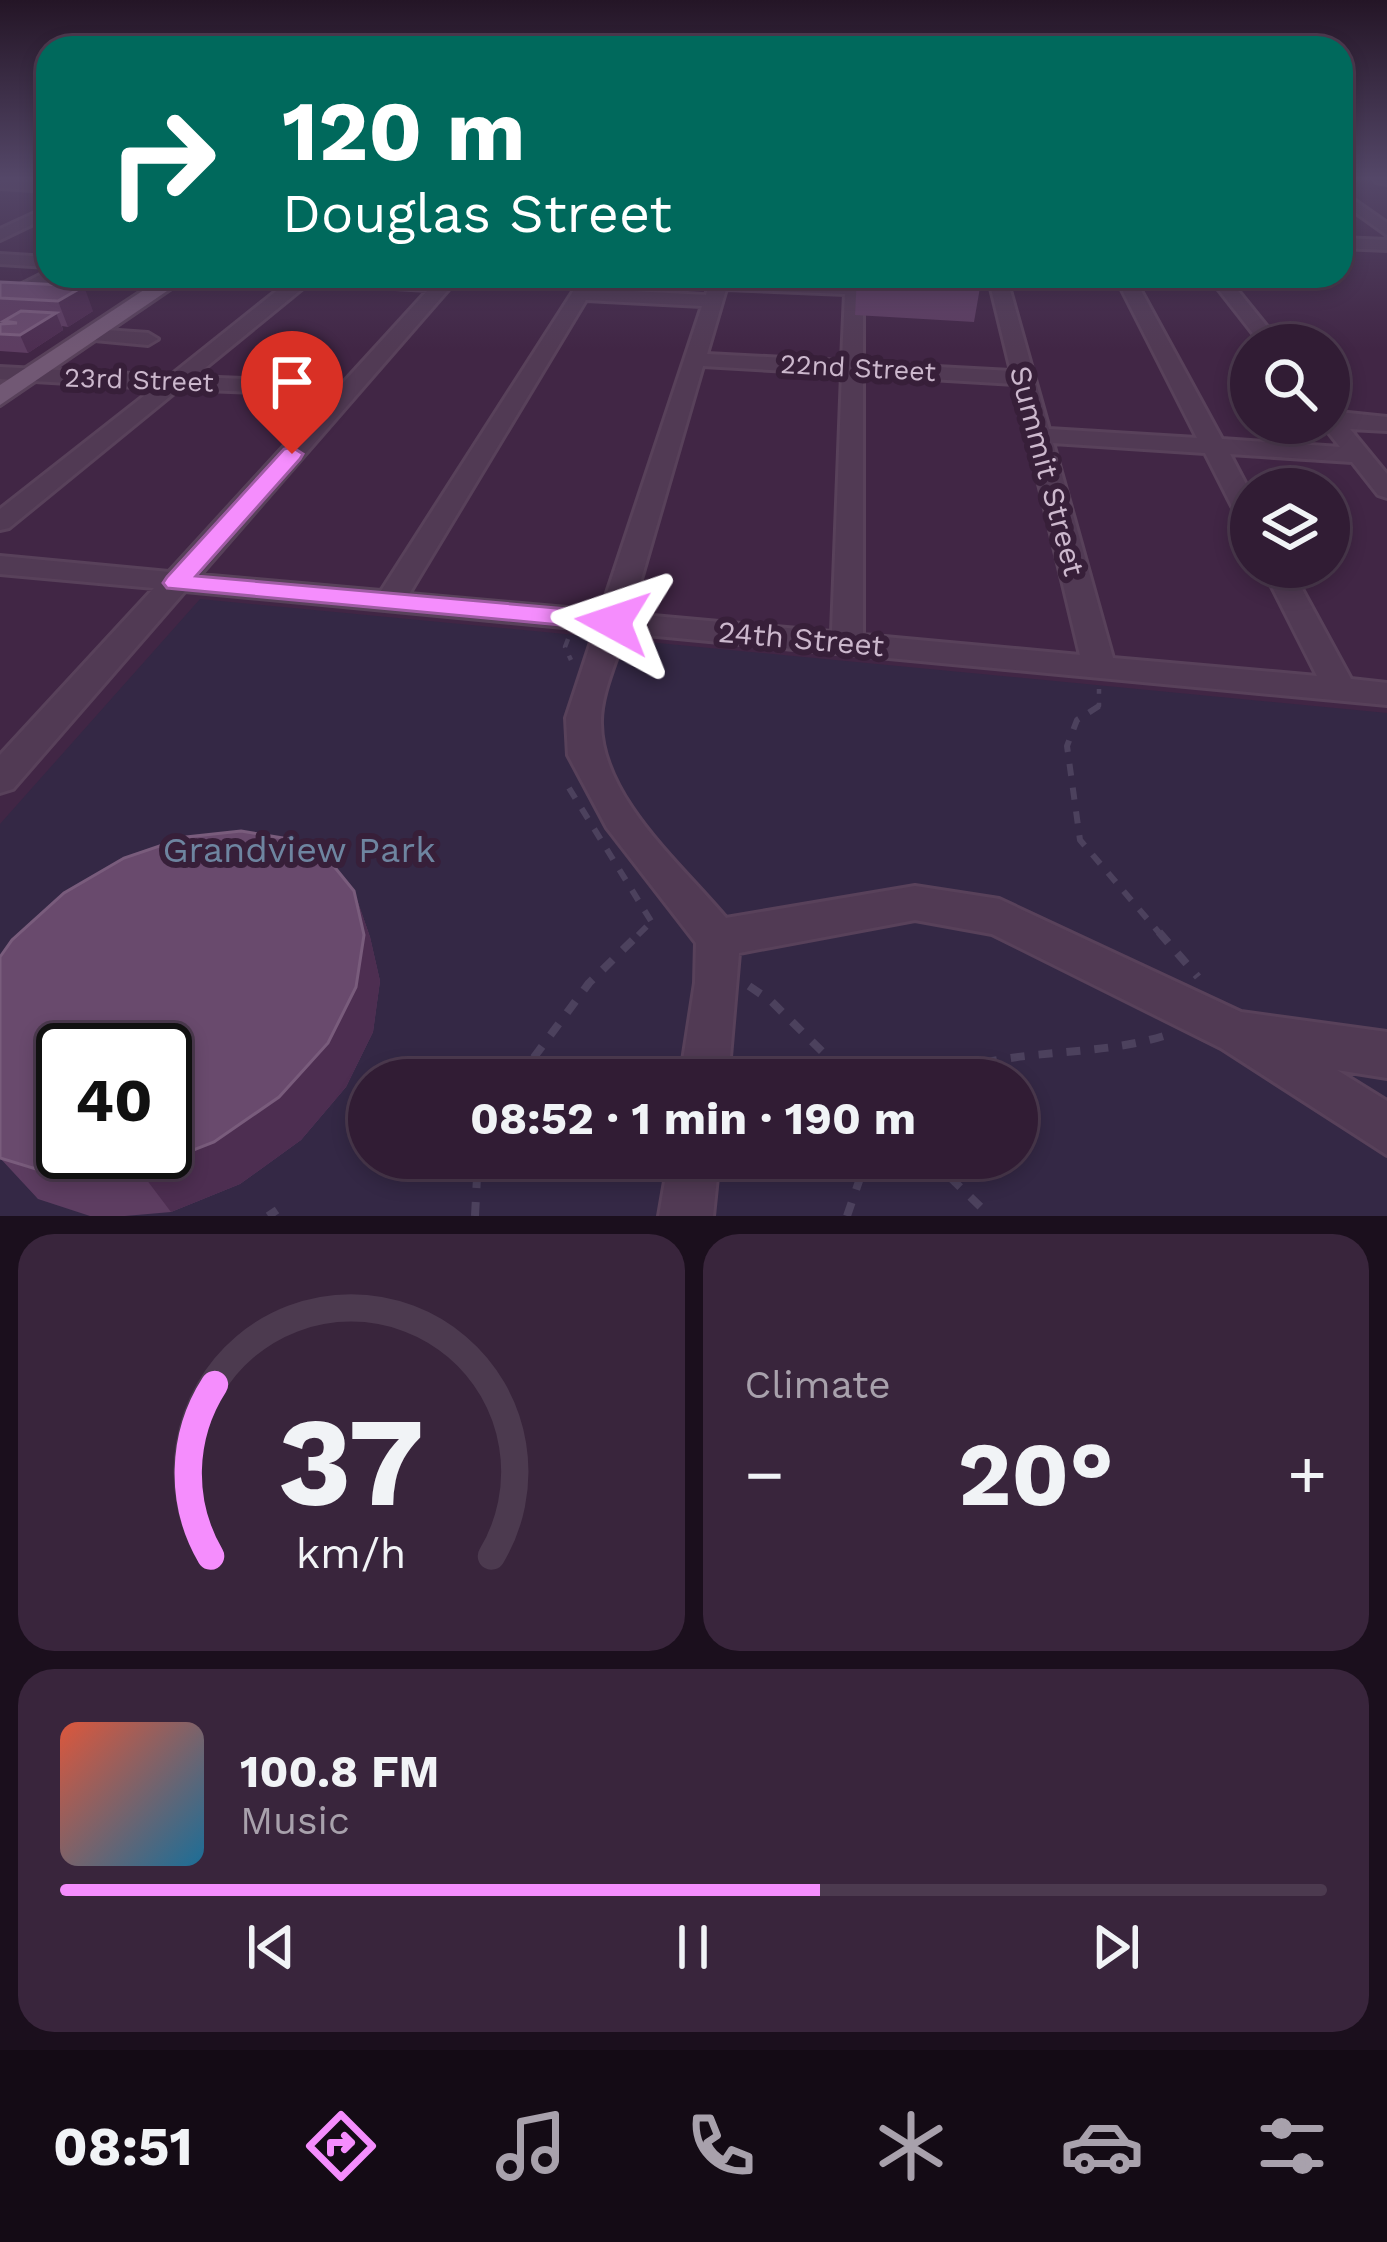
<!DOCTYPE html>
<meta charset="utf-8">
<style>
body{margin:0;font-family:"Work Sans",sans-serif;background:#39253c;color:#f1f3f6;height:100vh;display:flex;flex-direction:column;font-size:45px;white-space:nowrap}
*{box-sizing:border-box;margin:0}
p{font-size:39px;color:#a8a1ac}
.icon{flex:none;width:66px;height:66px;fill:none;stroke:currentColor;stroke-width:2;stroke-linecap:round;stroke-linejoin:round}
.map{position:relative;height:1216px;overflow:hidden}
.sheet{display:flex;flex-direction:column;gap:18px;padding:18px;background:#1b0f1d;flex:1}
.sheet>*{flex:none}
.hud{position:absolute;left:36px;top:36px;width:1317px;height:252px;border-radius:36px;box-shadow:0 6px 18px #0003,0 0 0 3px #4c3a4f;background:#00695c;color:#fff;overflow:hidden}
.controls{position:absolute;left:1230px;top:324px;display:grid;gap:24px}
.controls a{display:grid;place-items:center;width:120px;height:120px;border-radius:50%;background:#311c34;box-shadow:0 6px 18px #0003,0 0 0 3px #4c3a4f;font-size:60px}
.speed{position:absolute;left:36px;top:1023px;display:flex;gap:24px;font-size:60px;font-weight:700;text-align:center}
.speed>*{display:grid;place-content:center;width:156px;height:156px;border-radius:50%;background:#311c34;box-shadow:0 6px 18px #0003,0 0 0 3px #4c3a4f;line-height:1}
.speed .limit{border:6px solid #111;border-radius:18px;background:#fff;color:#111}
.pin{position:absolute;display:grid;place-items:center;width:102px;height:102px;color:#fff;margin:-123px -51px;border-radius:50% 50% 50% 0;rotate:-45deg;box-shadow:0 0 12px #0007}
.pin .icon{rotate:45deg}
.me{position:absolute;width:132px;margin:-66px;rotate:275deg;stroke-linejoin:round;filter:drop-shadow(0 0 9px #0008)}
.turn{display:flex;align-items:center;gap:42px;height:252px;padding:0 48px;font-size:54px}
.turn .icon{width:156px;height:156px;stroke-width:2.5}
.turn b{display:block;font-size:84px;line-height:102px}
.big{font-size:90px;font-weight:700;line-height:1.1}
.sheet .widget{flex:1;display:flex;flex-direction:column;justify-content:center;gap:18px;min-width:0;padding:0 42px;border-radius:36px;background:#39253c}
.sheet .dial{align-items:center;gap:0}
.dial svg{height:312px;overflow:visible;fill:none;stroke:#4c3a4f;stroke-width:7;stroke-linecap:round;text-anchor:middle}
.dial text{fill:#f1f3f6;stroke:none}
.song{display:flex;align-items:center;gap:36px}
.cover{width:144px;height:144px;border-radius:18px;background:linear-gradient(135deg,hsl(10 70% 55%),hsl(200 70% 35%))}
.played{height:12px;border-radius:6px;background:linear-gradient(90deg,#f58dfd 60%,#4c3a4f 60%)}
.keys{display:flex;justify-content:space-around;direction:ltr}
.heat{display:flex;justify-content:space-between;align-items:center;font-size:66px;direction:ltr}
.sheet .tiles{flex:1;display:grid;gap:18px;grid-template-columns:1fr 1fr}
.widget:last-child{grid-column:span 2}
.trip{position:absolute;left:348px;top:1059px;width:690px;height:120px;border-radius:60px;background:#311c34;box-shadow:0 6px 18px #0003,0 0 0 3px #4c3a4f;font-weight:700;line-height:120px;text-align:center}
.menu{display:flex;height:192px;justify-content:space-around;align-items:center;background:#140b15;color:#a8a1ac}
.menu .icon{width:84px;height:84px}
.menu .selected{color:#f58dfd}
.menu b{font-size:54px;color:#f1f3f6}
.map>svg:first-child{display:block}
.green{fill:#342845;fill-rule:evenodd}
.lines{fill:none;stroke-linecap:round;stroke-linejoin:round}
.minor-casing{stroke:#58415a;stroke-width:6}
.major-casing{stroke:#58415a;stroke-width:6}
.path-far2{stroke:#4c415d;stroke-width:4.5;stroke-dasharray:9 9;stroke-linecap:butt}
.path-far1{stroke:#4c415d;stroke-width:6;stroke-dasharray:12 12;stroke-linecap:butt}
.path{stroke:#4c415d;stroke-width:8;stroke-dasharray:14 14;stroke-linecap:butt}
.minor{fill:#513a54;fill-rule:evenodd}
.major{fill:#715874;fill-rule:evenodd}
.wall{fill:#5d3d61}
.shaded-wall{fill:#4d2e51}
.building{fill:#694a6d;stroke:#795c7c;stroke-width:3;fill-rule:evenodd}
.route{fill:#f58dfd;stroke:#9f5ca4;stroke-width:3}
.labels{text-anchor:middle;stroke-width:12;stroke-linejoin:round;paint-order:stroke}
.far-street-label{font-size:27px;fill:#ccb8cd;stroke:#371f39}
.street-label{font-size:30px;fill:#ccb8cd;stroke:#371f39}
.near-park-label{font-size:36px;fill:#6e85a0;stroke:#371f39}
</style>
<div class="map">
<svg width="1387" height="1216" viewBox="0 0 1387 1216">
<rect width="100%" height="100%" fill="#412645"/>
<path class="green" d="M200,599L1387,713V1216H0V824ZM63,1050H165V1152H63ZM369,1080H1017V1158H369Z"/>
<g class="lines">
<g class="minor-casing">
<path id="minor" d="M1374,179H1387V184L1376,182Z
M0,180L48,183V191L0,188Z
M1341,191L1387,223V235L1341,202Z
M48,207V217L0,240V229Z
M1341,238L1387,240V250L1341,248Z
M0,254L48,257V267L0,264Z
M48,271V276H57L54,280L0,309V295Z
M278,276L437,280L460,276L200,575L381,591L583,276H601L593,289L706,295L712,276L845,283V276H863V363L1011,371L988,276H1006L1049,429L1197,438L1115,276H1133L1222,439L1340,447L1321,423H1329V411L1387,417V431L1350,429L1387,474V498L1378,495L1352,462L1230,454L1251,494V526L1238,518L1205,453L1053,443L1113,658L1317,676L1262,567H1290L1351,679L1387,683V705L625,633C617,660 600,695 601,724C602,798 681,864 726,918L915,886L999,899L1241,1012L1387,1032V1078L1337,1070L1387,1101V1155L1221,1048L992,934L915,920L739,953L728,1080H680L695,983L696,943L607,828L568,755L566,718L595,630L185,591L13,789L0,793V755L154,588L0,574V556L169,572L331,395L179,389L9,528L0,530V509L154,388L0,379V367L170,376L289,281ZM309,283L428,290L343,383L194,377ZM726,289L845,294L842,361L707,354ZM586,300L702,306L601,611L409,594ZM703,366L842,374L832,632L631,614ZM863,375L1015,384L1080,655L863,635Z
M1208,276H1226L1282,345H1262Z
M91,329L148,333L158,339L148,345L84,339L81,335Z
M669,1158H719L713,1216H659Z"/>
</g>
<g class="major-casing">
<path id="major" d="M165,276H189L0,405V385Z"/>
</g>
<path class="path-far2" d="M568,639L565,647L571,660
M1094,709L1099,706V689"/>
<path class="path-far1" d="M1099,706L1077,720L1067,746L1080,840L1161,935
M569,788L651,921
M638,935L653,920"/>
<path class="path" d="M1159,932L1198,977
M749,986L771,1001L851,1080
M517,1080L589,983L641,932
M930,1080C1006,1045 1089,1060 1167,1035
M930,1158L990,1216
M268,1216L277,1210
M475,1216L478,1158
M847,1216L867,1158"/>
<use href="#minor" class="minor"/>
<use href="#major" class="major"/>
</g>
<path class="wall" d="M857,276H982L974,322L855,315Z
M0,282L93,311L68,327L62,326L63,330L28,353L0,351V324H4L0,322Z
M354,891L370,937L380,981L373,1032L346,1087L301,1140L240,1184L171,1212L125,1216H90L38,1199L0,1158Z"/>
<path class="shaded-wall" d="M84,286L93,311L68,327L58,301Z
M56,313L63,330L28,353L20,335Z
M354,891L370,937L380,981L373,1032L346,1087L301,1140L240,1184L171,1212L140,1171Z"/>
<path class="building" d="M0,282L84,286L58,301L0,298Z
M21,311L56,313L20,335L0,334V324L17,323L4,321Z
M241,831L289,839L328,859L354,891L364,935L356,987L328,1043L279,1097L214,1142L140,1171L62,1177L0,1158V957L12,940L64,893L124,858L186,837ZM63,1050H165V1152H63Z"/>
<linearGradient id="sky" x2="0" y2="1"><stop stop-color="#241526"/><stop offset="0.51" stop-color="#544768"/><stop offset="1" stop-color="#544768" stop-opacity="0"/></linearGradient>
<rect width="1387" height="349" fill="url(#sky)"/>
<path class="route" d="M292,447L303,454L300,459L196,576L613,613L626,622L613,630L167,588L163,583L167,577L284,449Z"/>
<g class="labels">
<g class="far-street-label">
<text transform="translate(858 368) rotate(3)" y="9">22nd Street</text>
<text transform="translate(139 380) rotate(2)" y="9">23rd Street</text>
</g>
<g class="street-label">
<text transform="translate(1047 471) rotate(75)" y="10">Summit Street</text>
<text transform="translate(801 639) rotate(5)" y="10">24th Street</text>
</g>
<g class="near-park-label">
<text x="299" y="862">Grandview Park</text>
</g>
</g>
</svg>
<div class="controls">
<a><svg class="icon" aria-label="search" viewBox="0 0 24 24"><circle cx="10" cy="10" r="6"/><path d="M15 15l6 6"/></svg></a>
<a><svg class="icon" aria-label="layers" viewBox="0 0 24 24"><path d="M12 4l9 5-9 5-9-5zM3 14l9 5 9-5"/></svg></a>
</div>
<div class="speed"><div class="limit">40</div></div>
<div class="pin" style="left:292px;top:454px;background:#d93025"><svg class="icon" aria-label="arrive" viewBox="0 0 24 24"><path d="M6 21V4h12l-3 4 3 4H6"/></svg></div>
<svg class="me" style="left:613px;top:622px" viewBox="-20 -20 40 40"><path d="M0-17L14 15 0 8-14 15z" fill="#f58dfd" stroke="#fff" stroke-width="4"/></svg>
<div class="trip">08:52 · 1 min · 190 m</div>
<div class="hud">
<div class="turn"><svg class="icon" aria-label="right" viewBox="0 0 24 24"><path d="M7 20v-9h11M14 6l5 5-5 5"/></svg><div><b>120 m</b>Douglas Street</div></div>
</div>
</div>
<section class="sheet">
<div class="tiles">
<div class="widget dial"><svg viewBox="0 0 100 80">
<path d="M14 69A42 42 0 1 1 86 69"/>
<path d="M14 69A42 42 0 0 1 15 25" stroke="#f58dfd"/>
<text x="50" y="56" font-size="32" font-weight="700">37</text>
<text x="50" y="72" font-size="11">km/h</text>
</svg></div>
<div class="widget"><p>Climate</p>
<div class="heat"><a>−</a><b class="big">20°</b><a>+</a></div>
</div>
<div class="widget">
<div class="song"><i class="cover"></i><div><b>100.8 FM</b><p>Music</p></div></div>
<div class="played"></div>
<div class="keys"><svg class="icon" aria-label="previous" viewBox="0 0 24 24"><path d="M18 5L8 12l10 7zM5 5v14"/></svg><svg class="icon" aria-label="pause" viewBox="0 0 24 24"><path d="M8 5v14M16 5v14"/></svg><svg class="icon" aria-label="next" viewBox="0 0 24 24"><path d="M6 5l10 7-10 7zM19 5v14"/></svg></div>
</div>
</div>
</section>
<nav class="menu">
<b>08:51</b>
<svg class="icon selected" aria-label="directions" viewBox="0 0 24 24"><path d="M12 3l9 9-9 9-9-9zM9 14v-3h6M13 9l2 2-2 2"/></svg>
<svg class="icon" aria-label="music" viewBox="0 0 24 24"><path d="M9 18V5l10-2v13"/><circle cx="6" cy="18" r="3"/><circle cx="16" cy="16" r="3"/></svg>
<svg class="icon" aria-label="phone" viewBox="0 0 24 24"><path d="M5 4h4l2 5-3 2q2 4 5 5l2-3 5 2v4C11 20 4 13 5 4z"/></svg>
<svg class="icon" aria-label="climate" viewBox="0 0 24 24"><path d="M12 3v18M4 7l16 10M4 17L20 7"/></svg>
<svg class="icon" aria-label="car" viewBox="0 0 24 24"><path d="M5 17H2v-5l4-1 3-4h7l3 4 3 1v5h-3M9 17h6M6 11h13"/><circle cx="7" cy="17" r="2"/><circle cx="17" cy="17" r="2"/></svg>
<svg class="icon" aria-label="filters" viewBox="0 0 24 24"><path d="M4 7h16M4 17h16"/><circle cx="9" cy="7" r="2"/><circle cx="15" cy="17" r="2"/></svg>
</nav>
